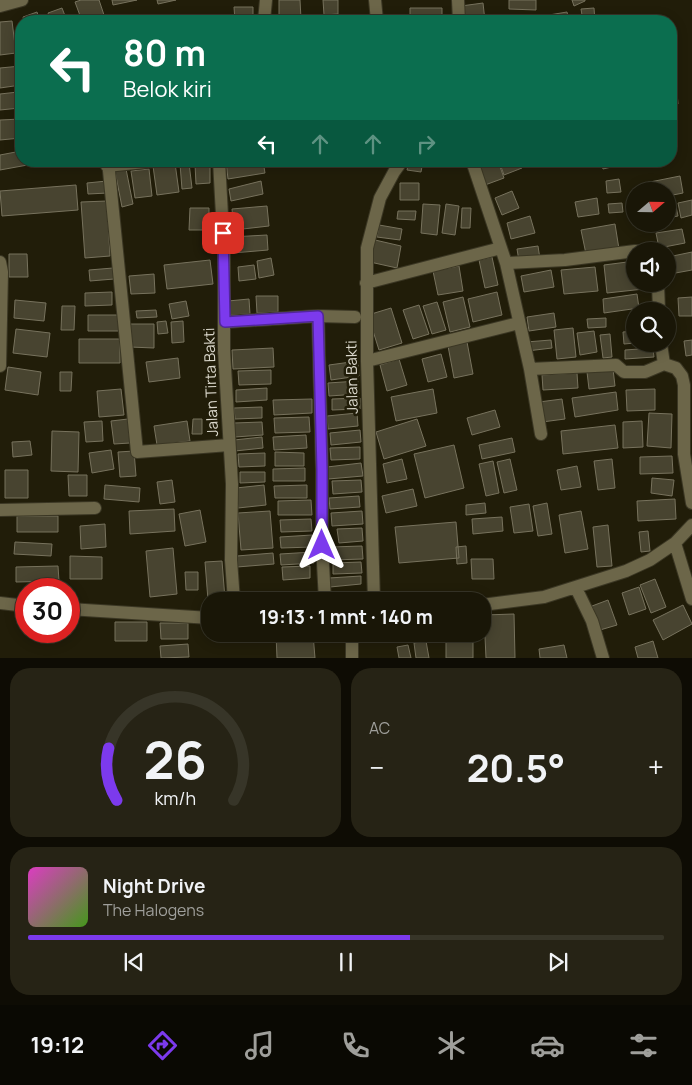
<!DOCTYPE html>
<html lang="id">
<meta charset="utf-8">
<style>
body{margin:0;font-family:Manrope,sans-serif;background:#262315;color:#f1f3f6;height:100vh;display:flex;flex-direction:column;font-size:19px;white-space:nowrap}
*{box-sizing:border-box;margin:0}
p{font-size:16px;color:#9f9f9b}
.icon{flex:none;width:28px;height:28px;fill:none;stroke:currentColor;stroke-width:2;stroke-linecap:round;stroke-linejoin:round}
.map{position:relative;height:658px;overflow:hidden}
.details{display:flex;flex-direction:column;gap:10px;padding:10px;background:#0e0c04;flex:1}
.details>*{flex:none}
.guide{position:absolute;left:15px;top:15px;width:662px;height:152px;border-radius:20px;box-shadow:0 2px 12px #0003,0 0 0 1px #373528;background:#0b6e4f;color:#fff;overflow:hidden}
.needle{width:32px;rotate:70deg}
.fabs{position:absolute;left:626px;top:182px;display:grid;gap:10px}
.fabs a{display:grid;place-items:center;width:50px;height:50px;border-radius:50%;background:#191607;box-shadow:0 2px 12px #0003,0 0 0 1px #373528;font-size:25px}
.speed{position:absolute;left:15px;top:578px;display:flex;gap:10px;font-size:25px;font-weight:700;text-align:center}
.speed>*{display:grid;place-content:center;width:65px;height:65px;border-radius:50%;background:#191607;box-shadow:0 2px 12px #0003,0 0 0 1px #373528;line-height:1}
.speed .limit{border:8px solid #d22;background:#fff;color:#111}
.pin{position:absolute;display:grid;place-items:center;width:42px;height:42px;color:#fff;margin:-21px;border-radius:10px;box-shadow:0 2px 8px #0006}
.me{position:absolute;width:55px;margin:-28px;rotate:0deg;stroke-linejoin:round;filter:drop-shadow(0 0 4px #0008)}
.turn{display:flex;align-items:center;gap:18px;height:105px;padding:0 25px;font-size:22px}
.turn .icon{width:65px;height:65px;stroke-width:2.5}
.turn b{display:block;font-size:35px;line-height:42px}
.lanes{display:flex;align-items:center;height:48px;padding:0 25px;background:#0003;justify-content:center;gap:25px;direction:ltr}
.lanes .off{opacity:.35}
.big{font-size:38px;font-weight:700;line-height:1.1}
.details .widget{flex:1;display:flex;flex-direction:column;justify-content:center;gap:8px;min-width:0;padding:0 18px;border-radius:20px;background:#262315}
.details .dial{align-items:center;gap:0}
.dial svg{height:130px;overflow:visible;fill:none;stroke:#373528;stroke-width:7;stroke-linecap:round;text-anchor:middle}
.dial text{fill:#f1f3f6;stroke:none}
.song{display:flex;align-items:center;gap:15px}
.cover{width:60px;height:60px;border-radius:8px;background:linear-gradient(135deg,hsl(310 70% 55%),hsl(100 70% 35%))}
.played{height:5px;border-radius:2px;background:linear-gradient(90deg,#7c3aed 60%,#373528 60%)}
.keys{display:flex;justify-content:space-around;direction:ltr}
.heat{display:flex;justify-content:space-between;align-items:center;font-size:28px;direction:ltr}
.details .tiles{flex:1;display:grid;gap:10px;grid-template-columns:1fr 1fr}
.widget:last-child{grid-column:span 2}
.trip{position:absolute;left:201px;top:592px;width:290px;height:50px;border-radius:20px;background:#191607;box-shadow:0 2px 12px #0003,0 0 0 1px #373528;font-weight:700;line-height:50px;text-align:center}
.menu{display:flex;height:80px;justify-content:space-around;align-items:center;background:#0a0903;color:#9f9f9b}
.menu .icon{width:35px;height:35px}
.menu .selected{color:#7c3aed}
.menu b{font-size:22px;color:#f1f3f6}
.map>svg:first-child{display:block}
.building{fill:#484430;stroke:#77725d}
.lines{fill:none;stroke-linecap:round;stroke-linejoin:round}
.minor-casing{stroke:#3b3724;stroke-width:14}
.minor{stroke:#6c6649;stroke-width:12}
.route-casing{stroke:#51269a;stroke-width:12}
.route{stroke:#7c3aed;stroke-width:9}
.labels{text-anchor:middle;stroke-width:5;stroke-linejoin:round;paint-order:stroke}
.street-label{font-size:15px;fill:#dad7cb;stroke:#211d09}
</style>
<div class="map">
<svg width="692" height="658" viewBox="0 0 692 658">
<rect width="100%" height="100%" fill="#211d09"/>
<path class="building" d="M81,0H99L104,15L87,21H82L75,2Z
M112,0H137L113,5Z
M157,0H176L158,4Z
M279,0H300L301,19H279Z
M323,0H338V14L324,15Z
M509,0H536V10L509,9Z
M572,0H585V1L574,6Z
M483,3L485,21H463L461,6Z
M234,7H253V21H235Z
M62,8L67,21H51L48,13Z
M410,8H442V21H410Z
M594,8L595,21H583L581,9Z
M37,12L40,21H24L23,17Z
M567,12L569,21H550L549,15Z
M504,18H532V21H504Z
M12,21L16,53L0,55V22Z
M21,66V85L0,88V68Z
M671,81H676L678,104L671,105Z
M18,92L20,108L0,110V94Z
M21,119V138L0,140V120Z
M21,151V161H32L33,164L0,170V155Z
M57,161H89V163L57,166Z
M226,161H263L265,173L228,179Z
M409,161H423L421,172L407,170Z
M498,161L504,178L485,185L478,169Z
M499,161H520L522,168L504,175Z
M527,161H541V165H527Z
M564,161H583V164L564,166Z
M601,161H627L628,163L603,169Z
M175,163L179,192L157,195L153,166Z
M189,163L192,188L182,189L180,164Z
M195,164H210V183L196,184Z
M126,169L133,204L122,207L115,171Z
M149,169L152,196L135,198L131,171Z
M680,176L683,193L668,196V191H647L645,183Z
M619,179L621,192L607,193L606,181Z
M107,181L108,193L88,194L87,183Z
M261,181L263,194L231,201L229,189Z
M400,183H419V200H400Z
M76,185L78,210L2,216L0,191Z
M512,191L519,208L502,215L495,198Z
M597,198L599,214L578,217L575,202Z
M692,200V215L681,218L678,203Z
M107,201L110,256L85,258L81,202Z
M675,202L678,216L668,218V204Z
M622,203L623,212L609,213L608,204Z
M423,204L440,205L437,235L421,233Z
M446,204L459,206L455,235L442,233Z
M267,206L269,226L234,230L232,209Z
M190,208H209V230H189Z
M462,208H471L470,228H461Z
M398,211H416L415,220L397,219Z
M530,216L535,233L511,239L507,223Z
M615,224L619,249L586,254L581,230Z
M379,225L402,229L400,240L377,237Z
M682,229L685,243L659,248L656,233Z
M267,235L268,250L233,253L231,237Z
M375,240L401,246L397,268L370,262Z
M538,246L540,259L519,261L517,249Z
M692,252V270L670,274L668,257Z
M9,254H27L28,277H9Z
M492,257L498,285L485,288L479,260Z
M271,258L274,275L259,278L257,261Z
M210,260L213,284L167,289L164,265Z
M635,261V284H643L644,289L607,293L604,265Z
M254,265L256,279L239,281L238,267Z
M459,266L463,291L438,295L433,271Z
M595,267L598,291L564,294L561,270Z
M113,268L114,279L90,281L89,270Z
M551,270L554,287L524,292L521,276Z
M154,274L155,293L131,294L129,276Z
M112,292V305L85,306V293Z
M497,292L502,315L473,322L468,299Z
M637,294L639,308L604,313L603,299Z
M256,296H278V312L257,313Z
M463,297L470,327L450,332L443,302Z
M692,297V316H679L678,298Z
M249,299L250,314L228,315V301Z
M15,300L46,303L44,321L14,318Z
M186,301L189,316L172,319L169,304Z
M437,302L446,330L432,334L423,306Z
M419,305L429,334L413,339L403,310Z
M62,306H75L74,330H61Z
M391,308L402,343L379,350L368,315Z
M156,310L157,317L137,318L136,311Z
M554,313L556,327L529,331L527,317Z
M88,315H119V331H88Z
M606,318V327L588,328L587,319Z
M166,321L168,333L158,334L157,322Z
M183,321L184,342L172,343L171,322Z
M128,324H154V348L130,347Z
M573,328L576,357L557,359L554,330Z
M16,329L50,333L47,357L13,353Z
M594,331L597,352L580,355L577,333Z
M635,331V343L624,344L623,332Z
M610,334L612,357L603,358L600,335Z
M79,339H120V363H79Z
M551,340L552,348L527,351L526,342Z
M692,340V355L686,356L684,341Z
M467,342L473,374L454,378L448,346Z
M273,348L274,367L233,369L232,350Z
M653,348L654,357L625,359V350Z
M441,354L447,377L428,382L422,359Z
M178,358L180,378L149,382L146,362Z
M399,359L407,385L387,391L380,365Z
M358,361L359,376L331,380L329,365Z
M8,367L41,372L38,395L5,390Z
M613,369L615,386L589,389L587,372Z
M271,370V384L239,385L238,371Z
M60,372H72L71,391H60Z
M577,373L578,388L543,390L542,375Z
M358,381L359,394L329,396L328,383Z
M267,388V400L236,402V390Z
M121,389L124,415L99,417L97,391Z
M433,389L437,413L396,421L391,397Z
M655,389V410L627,411L626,390Z
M616,392L618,410L575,417L572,398Z
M360,398V409L332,410V399Z
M312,399V413L274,415L273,400Z
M562,399L565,419L542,422L539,402Z
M262,407V418L235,419L234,408Z
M495,410L500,427L472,435L467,418Z
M357,413L358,426L328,429L327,416Z
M649,413L672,414L671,448L647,446Z
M309,417L310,432L275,433L274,418Z
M128,419L130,443L114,444L111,421Z
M193,419H202V434H192Z
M417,419L426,446L384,459L376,432Z
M102,421L103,441L86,442L84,422Z
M187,421L190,441L157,445L154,426Z
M642,421L643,447L623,448V422Z
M262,422L263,435L235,437L234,423Z
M615,425L618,448L563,454L561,431Z
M360,430L361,442L331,445L330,433Z
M52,431L79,432L78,472L51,471Z
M306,435L307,448L274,450L273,437Z
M262,437L263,448L235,451L234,440Z
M512,438L515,452L482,459L479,445Z
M30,441L32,455L13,457L12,442Z
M454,445L464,488L425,498L414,454Z
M360,447V459L331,460L330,448Z
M111,450L114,469L92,473L89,453Z
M134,451L136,476L120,477L118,452Z
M275,452L304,453V466H275Z
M265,453V466L239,467L238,454Z
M672,456L673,473L640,474V457Z
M402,459L407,479L387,483L383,464Z
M510,459L517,490L504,493L497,462Z
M612,459L615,488L598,490L594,461Z
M493,461L499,493L486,496L479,464Z
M361,463L363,476L328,479L327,467Z
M577,466L581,487L561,490L557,470Z
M305,468V481H273V469Z
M5,470H28V498H5Z
M240,472H265V482L240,483Z
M68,475H87V496H69Z
M652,478L674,480L672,496L651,493Z
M172,480L175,502L160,504L157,482Z
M361,480L362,492L333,494L332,481Z
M105,485L140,488L139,502L104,499Z
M264,485L266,505L238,508L236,488Z
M307,485V498H275L274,486Z
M413,489L417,506L386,513L382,496Z
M359,496L360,507L330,509L329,498Z
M675,499L676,519L638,521L637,501Z
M311,500L312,515H278V501Z
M485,503L486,513L466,515V505Z
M547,503L552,534L538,536L533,506Z
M529,504L533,531L514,533L510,507Z
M174,509L175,531L130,534L129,511Z
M200,510L206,542L185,546L179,514Z
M270,511L273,548L241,550L238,513Z
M362,511L363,524L332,526L331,513Z
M581,511L588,549L565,553L559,515Z
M17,516H58V532H17Z
M502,517L503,531L473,534L472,519Z
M311,519L312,531L281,532L280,520Z
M456,522L459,558L399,563L395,527Z
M105,524L106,547L81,549L80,526Z
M608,525L612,566L597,567L593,527Z
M362,528L363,541L339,543L337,529Z
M648,531L650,551L641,552L639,532Z
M312,535L313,547L281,548L280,537Z
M15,542L52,544L51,556L14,554Z
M362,546L363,559L331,560V547Z
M466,546L467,563L457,564L456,547Z
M173,548L177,594L150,597L146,551Z
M313,552L314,563L281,565L280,554Z
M273,553L274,564L237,567V556Z
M70,556L102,557V579H70Z
M471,559H493L494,579H472Z
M222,561L225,599L208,600L205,562Z
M361,562L362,573L333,574V563Z
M58,566L59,581L16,582V567Z
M310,566V578L283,580L282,567Z
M185,572H198V590H186Z
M361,576V584L330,587L329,578Z
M655,579L666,607L651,613L640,585Z
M639,587L646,609L629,615L622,593Z
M608,600L617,625L600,630L592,606Z
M683,605L692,624L663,640L653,620Z
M514,614L515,658H486L484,615Z
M115,622H147V641H115Z
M160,623H188V639H161Z
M276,634H313L315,658H277Z
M446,634H473V658H446Z
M426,641L429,658H416L414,643Z
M653,641L658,658H638L635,647Z
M188,644L189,657L161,658L160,646Z
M408,645L411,658H399L397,647Z
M564,645L567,658H540L539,649Z"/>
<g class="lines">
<g class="minor-casing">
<path id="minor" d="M375,0L377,21
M458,0L459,21
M0,6L22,0
M264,21L266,0
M108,161L137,452L229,445
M219,161L224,251V350L232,484L231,560L234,601
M472,161L506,263L530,369L541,434
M107,166L154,161
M636,251H650
M0,262L2,272L0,366
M506,263L565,260L635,251
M366,283L501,248
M658,284L659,311
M318,316L322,470V545L325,601
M225,322L318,316L355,317
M661,344L664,364L676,368L682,376L684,385V454L692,503
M367,361L519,323
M530,369L616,365L624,372H645L664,364
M0,510L95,508
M675,543L692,599
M576,588L592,621L603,658
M374,601L367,361V248L380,198L394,172L402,161
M0,603L26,606
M482,605L544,597L626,571L650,560L675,543L692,525
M69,609L210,618
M352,634V658"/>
</g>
<use href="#minor" class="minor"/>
</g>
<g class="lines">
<g class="route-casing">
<path id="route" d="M223,233L225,322L318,316L322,470V545"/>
</g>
<use href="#route" class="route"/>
</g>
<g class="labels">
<g class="street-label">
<text transform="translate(352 377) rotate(-91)" y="5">Jalan Bakti</text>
<text transform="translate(211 382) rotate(-92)" y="5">Jalan Tirta Bakti</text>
</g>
</g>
</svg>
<div class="fabs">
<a><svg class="needle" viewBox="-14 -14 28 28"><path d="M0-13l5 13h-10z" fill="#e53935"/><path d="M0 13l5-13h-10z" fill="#9f9f9b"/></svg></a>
<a><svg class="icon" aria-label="sound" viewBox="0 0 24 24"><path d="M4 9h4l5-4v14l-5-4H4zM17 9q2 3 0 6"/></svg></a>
<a><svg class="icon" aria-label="search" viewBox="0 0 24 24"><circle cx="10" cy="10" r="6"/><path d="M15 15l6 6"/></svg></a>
</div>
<div class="speed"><div class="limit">30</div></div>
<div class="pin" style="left:223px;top:233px;background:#d93025"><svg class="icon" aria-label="arrive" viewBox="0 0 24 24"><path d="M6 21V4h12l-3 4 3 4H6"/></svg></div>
<svg class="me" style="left:322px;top:545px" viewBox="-20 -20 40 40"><path d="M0-17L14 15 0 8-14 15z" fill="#7c3aed" stroke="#fff" stroke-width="4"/></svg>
<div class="trip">19:13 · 1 mnt · 140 m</div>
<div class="guide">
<div class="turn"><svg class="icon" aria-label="left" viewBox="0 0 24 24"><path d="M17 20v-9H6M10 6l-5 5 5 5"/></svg><div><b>80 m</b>Belok kiri</div></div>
<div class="lanes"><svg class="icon" aria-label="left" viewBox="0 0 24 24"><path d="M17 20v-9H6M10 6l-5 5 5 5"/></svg><svg class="icon off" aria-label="ahead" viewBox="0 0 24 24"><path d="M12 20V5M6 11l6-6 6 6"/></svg><svg class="icon off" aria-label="ahead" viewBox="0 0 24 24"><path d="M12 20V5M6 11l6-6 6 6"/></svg><svg class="icon off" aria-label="right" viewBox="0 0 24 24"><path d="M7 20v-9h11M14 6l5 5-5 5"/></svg></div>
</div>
</div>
<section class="details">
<div class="tiles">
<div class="widget dial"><svg viewBox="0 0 100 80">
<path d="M14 69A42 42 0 1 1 86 69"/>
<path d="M14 69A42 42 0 0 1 9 37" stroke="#7c3aed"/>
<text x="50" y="56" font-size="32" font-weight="700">26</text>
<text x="50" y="72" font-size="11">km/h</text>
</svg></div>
<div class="widget"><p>AC</p>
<div class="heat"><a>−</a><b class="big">20.5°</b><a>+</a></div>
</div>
<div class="widget">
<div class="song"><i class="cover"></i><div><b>Night Drive</b><p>The Halogens</p></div></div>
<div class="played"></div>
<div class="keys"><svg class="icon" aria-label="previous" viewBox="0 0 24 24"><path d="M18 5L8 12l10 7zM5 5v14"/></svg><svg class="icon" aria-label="pause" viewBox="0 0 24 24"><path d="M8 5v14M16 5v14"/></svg><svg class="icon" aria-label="next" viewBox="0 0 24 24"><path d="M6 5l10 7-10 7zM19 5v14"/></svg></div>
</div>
</div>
</section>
<nav class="menu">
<b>19:12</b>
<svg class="icon selected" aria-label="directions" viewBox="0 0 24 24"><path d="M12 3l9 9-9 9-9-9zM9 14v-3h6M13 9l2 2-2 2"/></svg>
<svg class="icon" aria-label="music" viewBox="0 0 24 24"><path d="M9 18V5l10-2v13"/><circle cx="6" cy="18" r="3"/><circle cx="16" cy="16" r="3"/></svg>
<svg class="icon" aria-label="phone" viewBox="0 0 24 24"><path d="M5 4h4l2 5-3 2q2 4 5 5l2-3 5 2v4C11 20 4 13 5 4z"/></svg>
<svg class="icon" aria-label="climate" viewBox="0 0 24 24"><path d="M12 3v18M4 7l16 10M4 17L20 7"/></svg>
<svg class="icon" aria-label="car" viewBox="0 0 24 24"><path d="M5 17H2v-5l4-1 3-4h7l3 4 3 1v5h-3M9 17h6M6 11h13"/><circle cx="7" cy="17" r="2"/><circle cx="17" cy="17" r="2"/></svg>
<svg class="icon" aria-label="filters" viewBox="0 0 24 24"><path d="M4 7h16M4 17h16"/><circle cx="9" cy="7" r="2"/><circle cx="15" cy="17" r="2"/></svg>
</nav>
